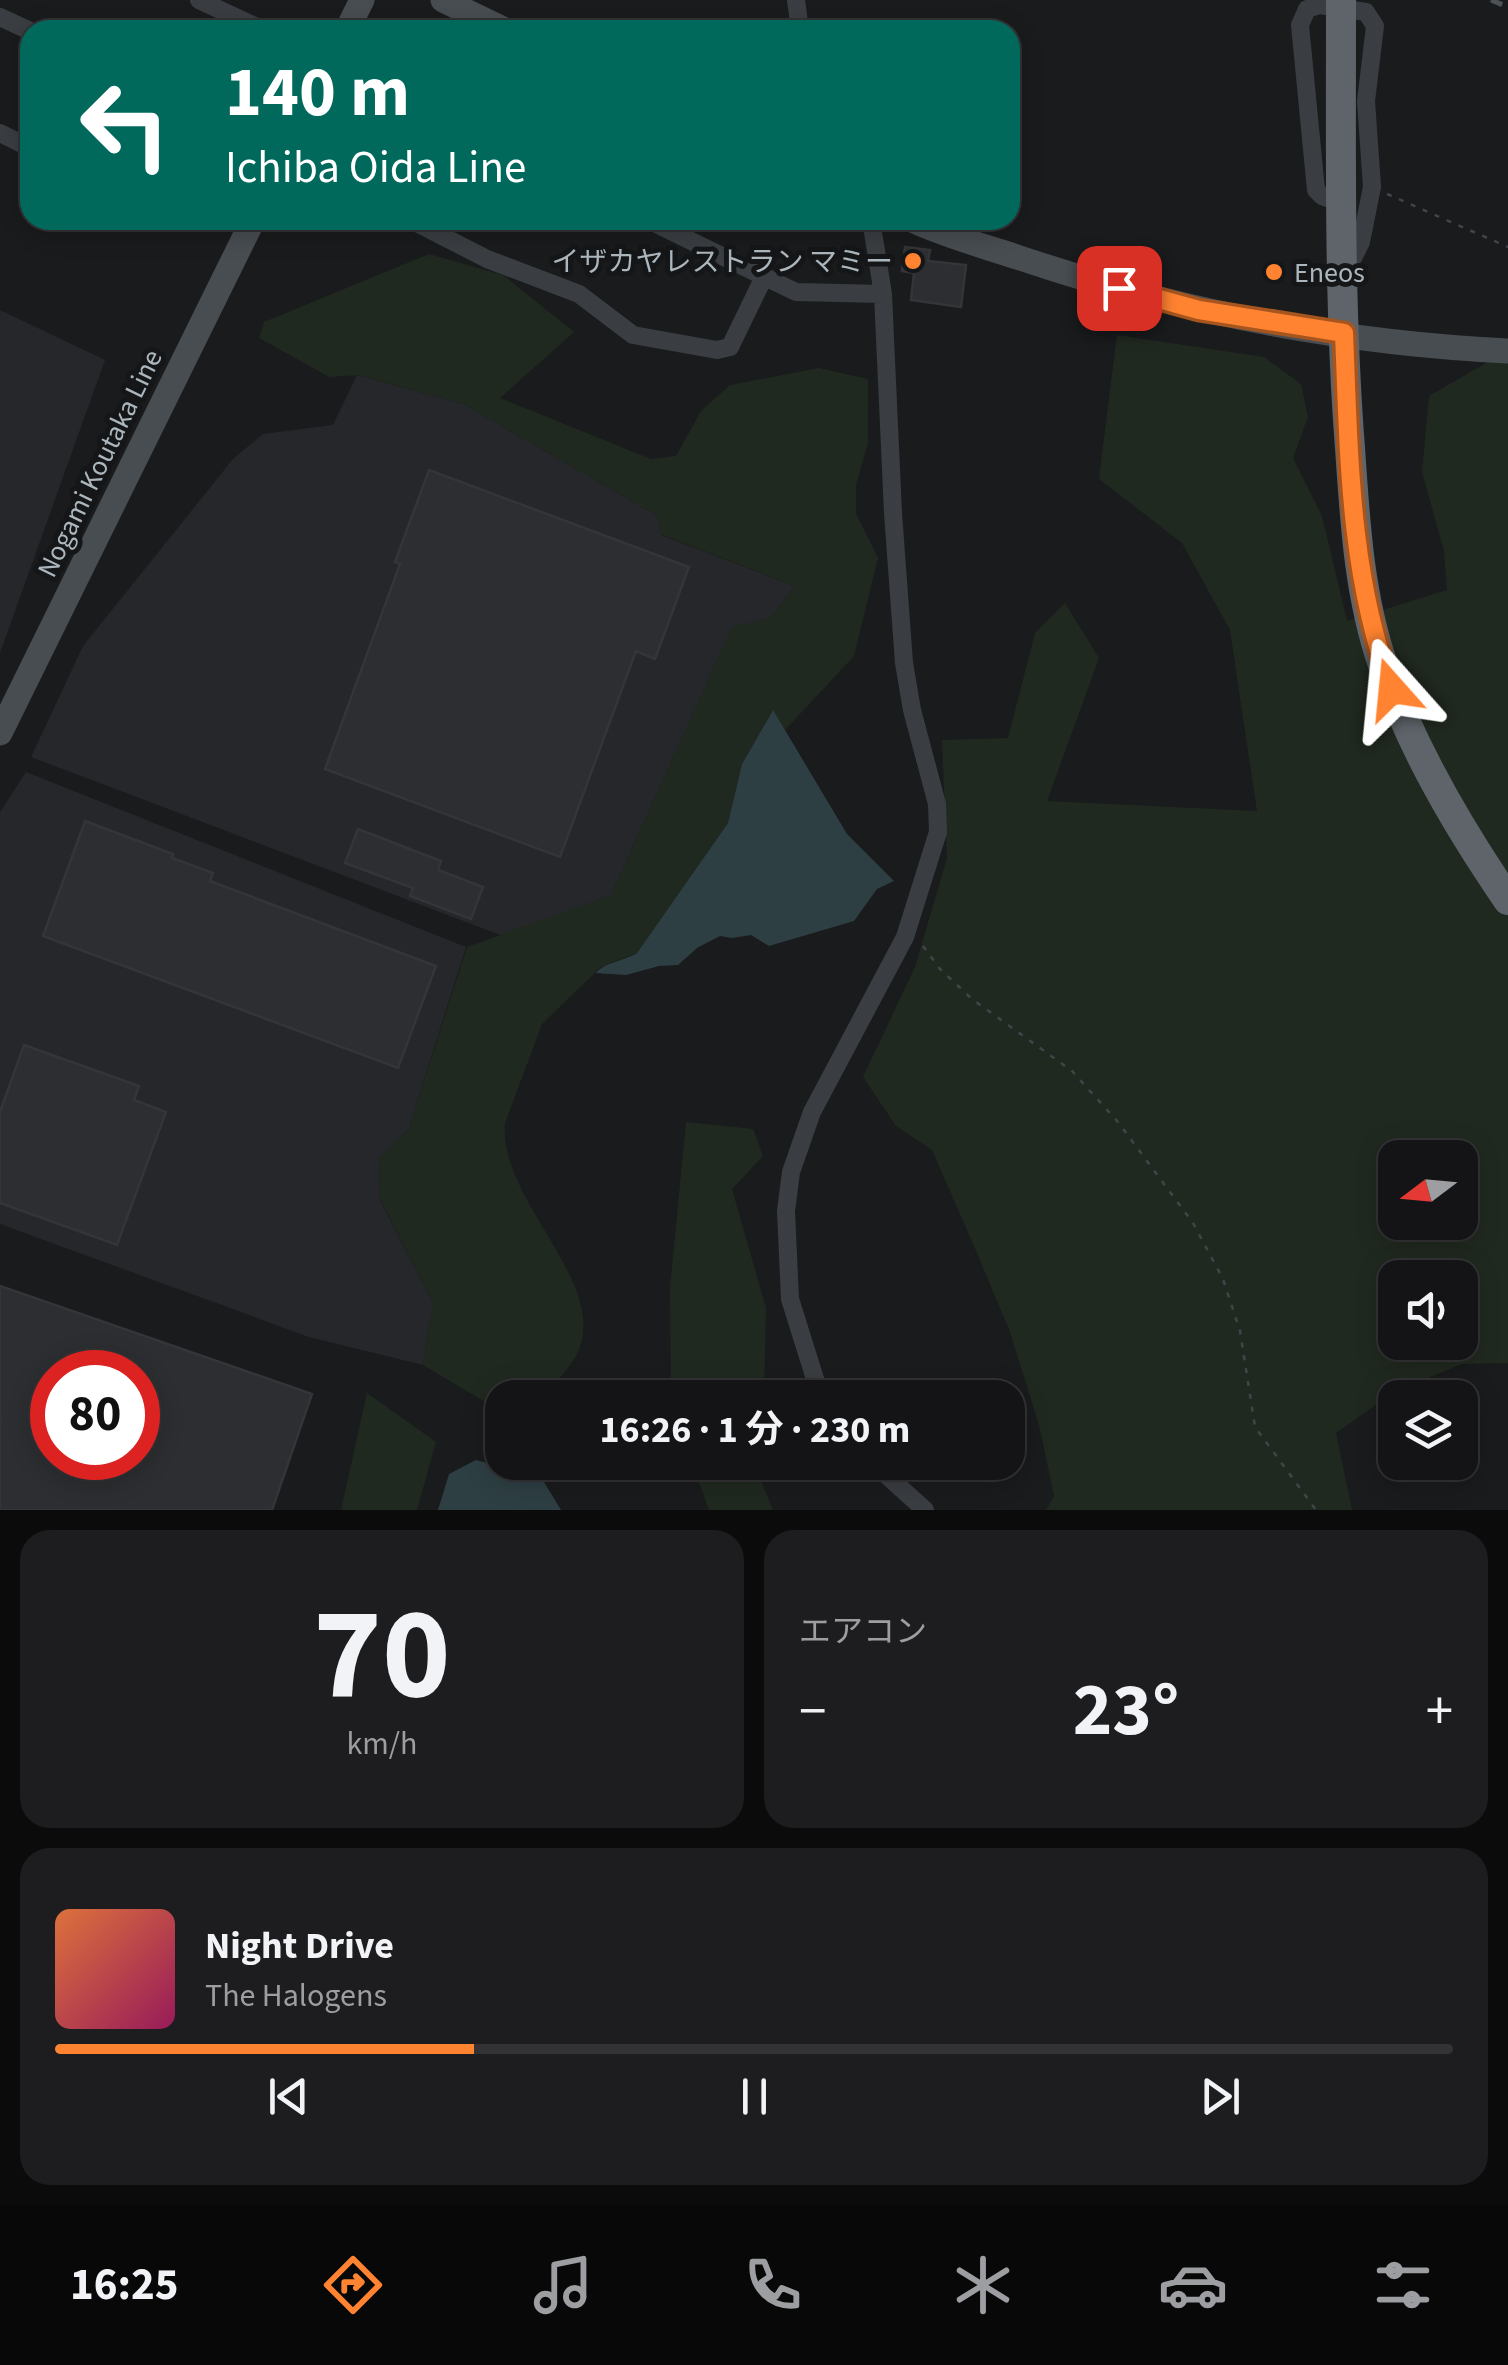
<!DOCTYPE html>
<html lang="ja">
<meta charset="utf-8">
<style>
body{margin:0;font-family:"Source Sans 3","Noto Sans JP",sans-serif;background:#1d1d1f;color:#f1f3f6;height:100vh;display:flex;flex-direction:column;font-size:38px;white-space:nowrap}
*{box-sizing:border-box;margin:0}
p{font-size:32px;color:#9d9ea1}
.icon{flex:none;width:55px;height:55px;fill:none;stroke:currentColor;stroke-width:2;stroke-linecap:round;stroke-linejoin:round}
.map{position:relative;height:1510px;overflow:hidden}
.panel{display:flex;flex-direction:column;gap:20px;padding:20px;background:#0b0b0c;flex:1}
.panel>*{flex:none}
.banner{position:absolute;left:20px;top:20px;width:1000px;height:210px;border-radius:30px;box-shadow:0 5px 25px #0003,0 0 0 2px #333335;background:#00695c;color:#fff;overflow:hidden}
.needle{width:65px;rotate:254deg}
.buttons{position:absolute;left:1378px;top:1140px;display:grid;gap:20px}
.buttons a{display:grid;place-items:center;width:100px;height:100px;border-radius:20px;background:#141416;box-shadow:0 5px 25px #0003,0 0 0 2px #333335;font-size:50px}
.speed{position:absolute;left:30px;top:1350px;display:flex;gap:20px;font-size:50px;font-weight:700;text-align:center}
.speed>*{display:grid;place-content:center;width:130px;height:130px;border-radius:50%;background:#141416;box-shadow:0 5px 25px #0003,0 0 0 2px #333335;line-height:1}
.speed .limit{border:15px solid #d22;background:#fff;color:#111}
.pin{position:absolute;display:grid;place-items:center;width:85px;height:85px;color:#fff;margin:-42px;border-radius:20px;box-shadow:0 5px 15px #0006}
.me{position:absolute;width:110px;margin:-55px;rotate:342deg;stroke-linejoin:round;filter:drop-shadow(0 0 8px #0008)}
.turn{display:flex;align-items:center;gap:35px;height:210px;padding:0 40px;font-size:45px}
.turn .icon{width:130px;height:130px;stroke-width:2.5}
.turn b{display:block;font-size:70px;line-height:85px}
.big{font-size:75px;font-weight:700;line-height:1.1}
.panel .tile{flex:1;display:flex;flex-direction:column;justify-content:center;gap:15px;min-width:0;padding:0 35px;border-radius:30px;background:#1d1d1f}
.panel .dial{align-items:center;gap:0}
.dial b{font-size:130px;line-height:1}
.song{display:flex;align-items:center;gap:30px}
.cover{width:120px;height:120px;border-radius:15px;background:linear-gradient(135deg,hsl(20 70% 55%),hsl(330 70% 35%))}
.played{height:10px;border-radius:5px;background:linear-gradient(90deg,#ff8330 30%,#333335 30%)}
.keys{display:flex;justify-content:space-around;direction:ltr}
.heat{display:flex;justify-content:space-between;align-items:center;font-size:55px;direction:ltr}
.panel .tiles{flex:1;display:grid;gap:20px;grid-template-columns:1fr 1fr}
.tile:last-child{grid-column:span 2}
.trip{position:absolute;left:485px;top:1380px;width:540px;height:100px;border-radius:30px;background:#141416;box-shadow:0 5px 25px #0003,0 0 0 2px #333335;font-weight:700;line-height:100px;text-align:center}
.tab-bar{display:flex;height:160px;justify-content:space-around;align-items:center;background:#080809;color:#9d9ea1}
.tab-bar .icon{width:70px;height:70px}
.tab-bar .on{color:#ff8330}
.tab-bar b{font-size:45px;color:#f1f3f6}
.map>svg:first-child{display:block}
.built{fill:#26272a}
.green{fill:#20291f;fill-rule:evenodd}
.water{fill:#2e3f43}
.building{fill:#2d2e31;stroke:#343539;stroke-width:2.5;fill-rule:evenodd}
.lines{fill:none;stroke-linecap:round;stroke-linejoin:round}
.path{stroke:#404549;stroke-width:2.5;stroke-dasharray:5 8;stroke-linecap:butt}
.minor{stroke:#3a3e42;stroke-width:18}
.secondary{stroke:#484d52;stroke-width:25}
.trunk{stroke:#5e646a;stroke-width:30}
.rail{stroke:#4d5257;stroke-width:5;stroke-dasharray:12 10;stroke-linecap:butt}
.trunk-bridge{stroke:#5e646a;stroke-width:30}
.route-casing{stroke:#a6551f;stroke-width:25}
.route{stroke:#ff8330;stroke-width:18}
.poi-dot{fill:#ff8330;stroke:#151618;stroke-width:4}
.labels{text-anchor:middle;stroke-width:10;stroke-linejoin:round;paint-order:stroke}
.poi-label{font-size:28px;fill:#abb6bd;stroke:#151618;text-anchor:end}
.street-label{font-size:28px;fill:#abb6bd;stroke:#151618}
</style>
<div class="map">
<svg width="1508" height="1510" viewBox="0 0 1508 1510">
<rect width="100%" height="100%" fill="#1a1b1d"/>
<path class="built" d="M0,310L105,360L0,653Z
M357,375L464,404L658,516L661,535L795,586L771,618L732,628L611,895L503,936L31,757L83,646L233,459L263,434L333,425Z
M26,772L466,947L409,1128L379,1159L380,1200L433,1303L423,1365L309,1337L0,1224V812Z"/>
<path class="green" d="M429,254L503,275L574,332L500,398L651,459L676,456L701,411L730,385L819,368L868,379V443L856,485V514L878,558L854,656L785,730L772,711L742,764L728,823L637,953L601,967L542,1024L505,1123C498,1201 611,1283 577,1354C569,1369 554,1384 544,1397L502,1398V1412L423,1365L433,1303L380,1199L379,1158L409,1128L467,947L611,895L732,627L771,618L795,586L660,534L658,516L464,404L358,375L329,377L259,338L264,322Z
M1117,335L1264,357L1301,384L1308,417L1293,458L1322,516L1347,621L1447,590L1444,551L1422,472L1429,396L1488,362L1508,363V1363L1462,1364L1394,1392L1336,1433L1352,1510H1046L1054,1496L1039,1425L1010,1332L974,1246L932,1150L896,1126L863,1077L915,967L947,858L942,740L1008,738L1035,633L1065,603L1099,658L1047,801L1257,811L1230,630L1182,543L1099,479ZM1395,1158H1460V1222H1395ZM1395,1278H1460V1342H1395Z
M686,1122L753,1129L763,1156L732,1189L766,1308L764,1397H671L670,1288Z
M367,1393L436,1442L417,1510H341Z
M692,1463H763L762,1483L773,1510H709Z"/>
<path class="water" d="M773,710L847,834L894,881L877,889L854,921L769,946L751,935L732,938L720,936L697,948L678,965L659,966L626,975L596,973C605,962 624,961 637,953L728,823L742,764Z
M476,1460L541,1477L561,1510H438L449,1474Z"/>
<path class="building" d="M905,247L930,250L928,261L966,265L961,307L911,300L914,273L902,271Z
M429,470L689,567L655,659L636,651L560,857L325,769L400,564L395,562Z
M85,821L173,854L172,858L213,873L210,881L436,966L398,1068L43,936Z
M358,829L441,861L438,870L483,887L471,919L410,896L413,888L345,863Z
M24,1045L139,1086L134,1100L166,1112L117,1245L0,1203V1112Z
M0,1286L312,1394L272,1510H0ZM52,1372H138V1458H52Z"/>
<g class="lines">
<path class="path" d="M1387,194L1508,247
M923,946L940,969L972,999L1072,1071L1118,1122L1193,1223L1223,1279L1240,1331L1255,1427L1316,1510"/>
<path class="minor" d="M199,0L263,30
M796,0L800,30
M0,17L30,31
M0,133L30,148
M1341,203L1322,196L1316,190L1300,25L1307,9L1320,5L1366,12L1375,26L1366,101L1372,187L1361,242L1347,270
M411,220L487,259L579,294L633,335L717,350L730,347L764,277
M648,220L796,292L883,294
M821,1398L790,1299L786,1211L791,1172L812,1112L905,937L938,832L937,804L912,710L904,663L893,513L883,294L871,220
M872,1462L925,1510"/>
<path class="secondary" d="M443,0L505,30
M347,30L362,0
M912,220C946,236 984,246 1020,258C1177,311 1343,343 1508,351
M0,733L253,220"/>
<path class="trunk" d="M1341,22C1341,164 1339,306 1350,448C1355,522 1359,595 1383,665C1412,749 1458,827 1508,900"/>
<path class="rail" d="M1491,0L1508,7"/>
<path class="trunk-bridge" d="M1341,22V0"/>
</g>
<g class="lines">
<g class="route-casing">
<path id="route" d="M1119,288L1199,310L1344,333C1349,453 1349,575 1392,689"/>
</g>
<use href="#route" class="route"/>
</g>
<g class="poi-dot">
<circle cx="913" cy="261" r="10"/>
<circle cx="1274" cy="272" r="10"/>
</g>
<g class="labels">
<g class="poi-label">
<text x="893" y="271">イザカヤレストラン マミー</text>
<text x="1294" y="282" text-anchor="start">Eneos</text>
</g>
<g class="street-label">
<text transform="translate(99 463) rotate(-64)" y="10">Nogami Koutaka Line</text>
</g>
</g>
</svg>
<div class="buttons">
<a><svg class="needle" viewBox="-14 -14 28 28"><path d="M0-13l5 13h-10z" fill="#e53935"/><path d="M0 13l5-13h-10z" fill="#9d9ea1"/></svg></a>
<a><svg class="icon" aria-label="sound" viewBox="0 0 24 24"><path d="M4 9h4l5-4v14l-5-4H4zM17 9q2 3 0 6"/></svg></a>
<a><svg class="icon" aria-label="layers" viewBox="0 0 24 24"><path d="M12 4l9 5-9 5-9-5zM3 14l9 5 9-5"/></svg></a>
</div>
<div class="speed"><div class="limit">80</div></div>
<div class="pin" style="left:1119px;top:288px;background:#d93025"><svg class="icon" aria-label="arrive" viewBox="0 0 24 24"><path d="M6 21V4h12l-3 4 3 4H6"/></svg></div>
<svg class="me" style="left:1392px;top:689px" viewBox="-20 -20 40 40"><path d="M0-17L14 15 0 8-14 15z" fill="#ff8330" stroke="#fff" stroke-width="4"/></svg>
<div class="trip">16:26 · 1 分 · 230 m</div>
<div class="banner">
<div class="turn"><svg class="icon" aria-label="left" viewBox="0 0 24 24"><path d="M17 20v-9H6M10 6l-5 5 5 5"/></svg><div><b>140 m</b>Ichiba Oida Line</div></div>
</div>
</div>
<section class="panel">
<div class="tiles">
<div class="tile dial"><b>70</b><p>km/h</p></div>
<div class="tile"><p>エアコン</p>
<div class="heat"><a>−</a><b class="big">23°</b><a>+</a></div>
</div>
<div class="tile">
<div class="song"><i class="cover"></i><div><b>Night Drive</b><p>The Halogens</p></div></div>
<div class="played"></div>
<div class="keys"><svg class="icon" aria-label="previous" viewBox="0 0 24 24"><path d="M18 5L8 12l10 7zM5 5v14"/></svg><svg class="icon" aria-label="pause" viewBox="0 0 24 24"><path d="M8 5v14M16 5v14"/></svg><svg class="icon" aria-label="next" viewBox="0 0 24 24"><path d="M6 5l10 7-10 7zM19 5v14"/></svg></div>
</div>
</div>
</section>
<nav class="tab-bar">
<b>16:25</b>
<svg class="icon on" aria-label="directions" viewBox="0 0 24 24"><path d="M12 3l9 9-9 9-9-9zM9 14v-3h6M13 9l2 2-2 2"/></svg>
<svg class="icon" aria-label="music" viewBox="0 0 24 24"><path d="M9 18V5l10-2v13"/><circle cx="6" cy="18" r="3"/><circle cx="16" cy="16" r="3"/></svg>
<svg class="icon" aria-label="phone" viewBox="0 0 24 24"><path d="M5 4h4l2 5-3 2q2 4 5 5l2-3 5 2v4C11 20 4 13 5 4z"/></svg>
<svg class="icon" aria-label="climate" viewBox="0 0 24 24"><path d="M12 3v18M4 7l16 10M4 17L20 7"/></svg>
<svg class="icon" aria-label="car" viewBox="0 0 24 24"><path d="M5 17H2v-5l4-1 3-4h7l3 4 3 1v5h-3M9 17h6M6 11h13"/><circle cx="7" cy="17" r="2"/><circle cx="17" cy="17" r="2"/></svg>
<svg class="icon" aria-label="filters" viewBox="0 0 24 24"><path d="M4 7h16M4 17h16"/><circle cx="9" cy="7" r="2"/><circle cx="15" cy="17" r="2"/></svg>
</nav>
